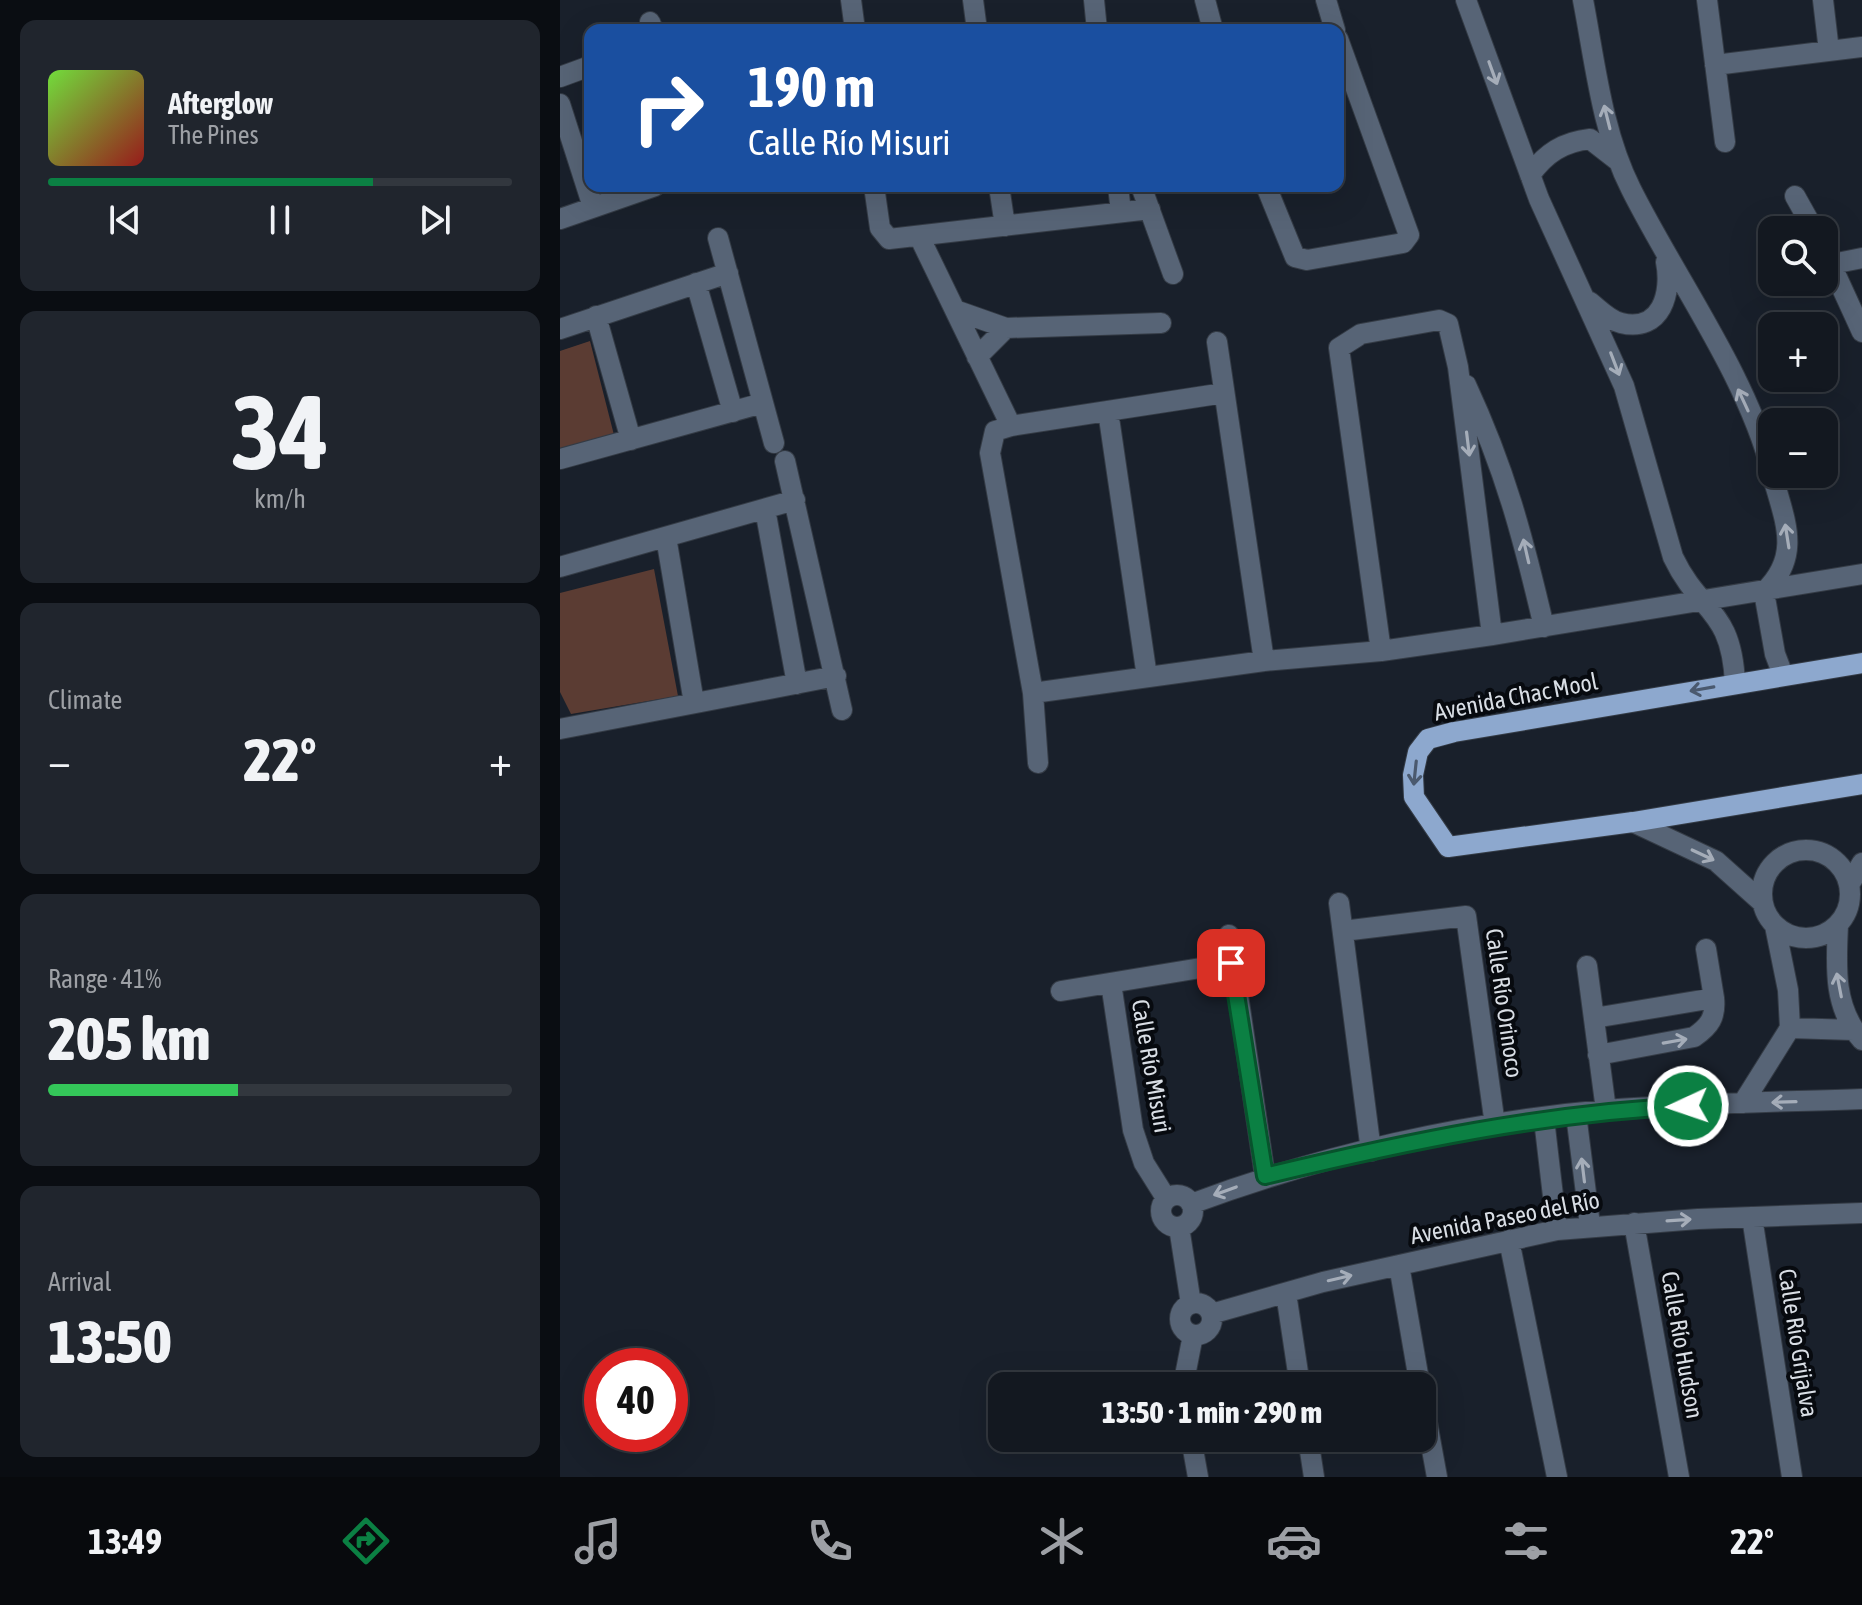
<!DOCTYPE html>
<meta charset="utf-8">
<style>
body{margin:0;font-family:"Asap Condensed",sans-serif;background:#20252d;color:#f1f3f6;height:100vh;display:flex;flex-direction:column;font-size:30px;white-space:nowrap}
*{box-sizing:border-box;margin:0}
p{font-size:26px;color:#9da0a5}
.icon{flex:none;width:44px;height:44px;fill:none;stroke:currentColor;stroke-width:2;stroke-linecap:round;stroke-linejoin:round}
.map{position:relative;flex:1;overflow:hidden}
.sheet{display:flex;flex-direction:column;gap:20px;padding:20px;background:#0a0d12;width:560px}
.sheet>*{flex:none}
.hud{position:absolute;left:24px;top:24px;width:760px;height:168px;border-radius:16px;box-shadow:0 8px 32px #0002,0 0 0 2px #32373e;background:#1a4fa0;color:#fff;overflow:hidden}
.buttons{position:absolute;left:1198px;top:216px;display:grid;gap:16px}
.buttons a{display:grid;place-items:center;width:80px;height:80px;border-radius:16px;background:#131820;box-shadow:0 8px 32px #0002,0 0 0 2px #32373e;font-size:40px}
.speed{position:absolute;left:24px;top:1348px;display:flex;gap:16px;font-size:40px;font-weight:700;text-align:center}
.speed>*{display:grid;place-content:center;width:104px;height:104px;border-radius:50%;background:#131820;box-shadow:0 8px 32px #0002,0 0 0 2px #32373e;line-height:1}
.speed .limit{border:12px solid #d22;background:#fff;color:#111}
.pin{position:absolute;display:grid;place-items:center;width:68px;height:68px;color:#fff;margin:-34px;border-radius:16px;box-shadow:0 4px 12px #0006}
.me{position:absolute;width:88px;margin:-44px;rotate:267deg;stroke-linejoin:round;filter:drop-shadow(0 0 6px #0008)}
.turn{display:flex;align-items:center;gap:28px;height:168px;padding:0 32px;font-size:36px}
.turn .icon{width:104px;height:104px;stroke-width:2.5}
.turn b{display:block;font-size:56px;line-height:68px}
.big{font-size:60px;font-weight:800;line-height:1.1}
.sheet .widget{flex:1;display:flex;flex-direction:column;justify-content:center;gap:12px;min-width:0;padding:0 28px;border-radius:16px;background:#20252d}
.sheet .dial{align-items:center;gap:0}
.dial b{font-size:104px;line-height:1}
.song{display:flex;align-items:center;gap:24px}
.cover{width:96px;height:96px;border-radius:12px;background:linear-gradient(135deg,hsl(100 70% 55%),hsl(0 70% 35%))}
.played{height:8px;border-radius:4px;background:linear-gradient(90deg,#0b8043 70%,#32373e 70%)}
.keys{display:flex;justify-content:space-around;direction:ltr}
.heat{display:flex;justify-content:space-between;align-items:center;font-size:44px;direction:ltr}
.charge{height:12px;border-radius:6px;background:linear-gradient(90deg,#34c759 41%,#32373e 0)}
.trip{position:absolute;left:428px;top:1372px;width:448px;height:80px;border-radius:16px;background:#131820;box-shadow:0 8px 32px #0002,0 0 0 2px #32373e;font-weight:800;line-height:80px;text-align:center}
.dock{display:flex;height:128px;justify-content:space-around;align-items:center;background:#080a0d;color:#9da0a5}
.dock .icon{width:56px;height:56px}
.dock .current{color:#0b8043}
.dock b{font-size:36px;color:#f1f3f6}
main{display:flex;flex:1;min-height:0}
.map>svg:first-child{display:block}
.green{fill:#5b3c33}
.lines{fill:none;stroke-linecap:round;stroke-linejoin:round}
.minor-casing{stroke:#343b45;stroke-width:22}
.major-casing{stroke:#343b45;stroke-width:22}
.minor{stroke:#576476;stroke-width:20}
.major{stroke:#8da8ce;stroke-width:20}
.oneway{stroke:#a5adb9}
.oneway2{stroke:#4a596e}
.route-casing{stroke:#07532c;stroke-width:20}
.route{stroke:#0b8043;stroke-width:14}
.labels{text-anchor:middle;stroke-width:8;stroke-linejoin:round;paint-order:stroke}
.street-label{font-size:24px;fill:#d9dee5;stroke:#070a0f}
</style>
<main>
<section class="sheet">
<div class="widget">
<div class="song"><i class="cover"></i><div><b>Afterglow</b><p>The Pines</p></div></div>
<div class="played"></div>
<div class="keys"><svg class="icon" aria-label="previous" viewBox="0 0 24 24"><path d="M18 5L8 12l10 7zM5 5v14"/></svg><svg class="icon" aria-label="pause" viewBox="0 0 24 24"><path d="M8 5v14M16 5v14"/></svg><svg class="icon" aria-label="next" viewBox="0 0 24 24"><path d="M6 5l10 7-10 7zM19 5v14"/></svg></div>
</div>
<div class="widget dial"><b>34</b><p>km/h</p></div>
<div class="widget"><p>Climate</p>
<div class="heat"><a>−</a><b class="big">22°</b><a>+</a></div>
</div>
<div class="widget"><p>Range · 41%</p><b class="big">205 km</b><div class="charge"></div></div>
<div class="widget"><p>Arrival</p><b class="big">13:50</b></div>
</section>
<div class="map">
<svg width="1302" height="1477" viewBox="0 0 1302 1477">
<rect width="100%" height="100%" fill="#19202b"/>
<path class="green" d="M30,341L54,435L0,451V351Z
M94,569L118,696L11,714L0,692V593Z"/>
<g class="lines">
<g class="minor-casing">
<path id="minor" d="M291,0L295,30
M413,0L417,30
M534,0L537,30
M645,0L653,30
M766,0L775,30
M906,0L979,199L1064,386L1113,557C1140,614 1172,608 1175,684
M1023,0C1035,62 1042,132 1071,189C1116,279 1187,375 1212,473
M1147,0L1165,142
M1263,0L1269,51
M90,22L93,30
M1155,65L1302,47
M0,77L30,66
M0,104L33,207
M970,175C986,153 1003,142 1030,139L1057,160
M314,186L320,228L329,239L590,209
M439,186L445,226
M558,186L561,212
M581,186L613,274
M706,186L735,257L747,260L843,243L849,235L778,39
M1235,196L1254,230
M0,219L95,186
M359,236L451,426
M158,238L214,443
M1264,249L1302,332
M1272,264L1302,258
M136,283L173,412
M1030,302C1040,310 1049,320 1061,323C1102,333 1112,292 1106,262
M395,310L446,328
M36,316L71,440
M0,329L168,273
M657,342L704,661
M417,357L446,328L601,323
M906,385C945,469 963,537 984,627
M548,411L587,677
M0,459L203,403
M225,461L282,710
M1212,474C1224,519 1243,555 1204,592L1215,654L1223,675
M205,509L237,684
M106,537L134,703
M0,567L235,500
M821,651L779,348L801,334L879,320L888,324L898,367L932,635
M473,693L704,661L821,651L932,635L1302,574
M0,729L276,676
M478,763L473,693L430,453L435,431L451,426L664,393
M1073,822L1156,861L1203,903
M1202 894a44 44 0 1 1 88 0a44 44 0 1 1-88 0Z
M1289,885L1302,863
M779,903L811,1151
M1278,925C1276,966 1273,1007 1302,1040
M783,931L906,916L935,1125
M669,935L705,1176
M1146,949L1154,998
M1027,966L1046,1110
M551,983L573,1130L584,1163L606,1198
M501,991L671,963
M1034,1018L1154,998C1156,1017 1150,1026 1134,1037L1038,1055
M1230,1028L1293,1030
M1183,1103L1230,1028L1228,990L1215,926
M1016,1114L1030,1225
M984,1119L997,1230
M601 1211a16 16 0 1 1 32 0a16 16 0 1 1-32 0Z
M631,1204C762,1155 906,1122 1046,1110C1131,1103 1217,1102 1302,1099
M1192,1217L1232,1477
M1074,1223L1119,1477
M619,1227L631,1304
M949,1240L997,1477
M839,1265L860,1386
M726,1293L740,1386
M620 1319a16 16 0 1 1 32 0a16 16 0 1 1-32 0Z
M651,1314L763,1282L997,1230L1138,1219L1302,1213
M623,1386L633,1335
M862,1395L877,1477
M631,1438L638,1477
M748,1438L754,1477"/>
</g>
<g class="major-casing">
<path id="major" d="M1302,663L894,732L868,739L858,752L853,775L854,797L888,847L1073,822L1302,784"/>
</g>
<use href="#minor" class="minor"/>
<use href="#major" class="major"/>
</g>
<defs><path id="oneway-shaft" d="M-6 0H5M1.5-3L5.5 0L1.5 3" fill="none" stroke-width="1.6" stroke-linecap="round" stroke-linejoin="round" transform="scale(2)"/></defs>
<g class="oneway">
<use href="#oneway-shaft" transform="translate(933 73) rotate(70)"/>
<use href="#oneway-shaft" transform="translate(1047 117) rotate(-104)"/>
<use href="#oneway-shaft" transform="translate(1055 364) rotate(69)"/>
<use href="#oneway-shaft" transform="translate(1183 400) rotate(-115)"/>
<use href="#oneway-shaft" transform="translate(908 444) rotate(83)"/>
<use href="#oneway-shaft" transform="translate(1227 536) rotate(-99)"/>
<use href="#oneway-shaft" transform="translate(966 551) rotate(-103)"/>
<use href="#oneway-shaft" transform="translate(1143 855) rotate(25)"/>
<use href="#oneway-shaft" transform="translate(1279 985) rotate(-101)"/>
<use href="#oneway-shaft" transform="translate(1115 1041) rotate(-10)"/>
<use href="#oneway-shaft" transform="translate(1224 1102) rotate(178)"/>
<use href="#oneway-shaft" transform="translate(1023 1170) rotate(-97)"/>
<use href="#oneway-shaft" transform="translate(665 1191) rotate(160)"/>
<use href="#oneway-shaft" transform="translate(1119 1220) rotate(-4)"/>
<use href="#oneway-shaft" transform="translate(780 1278) rotate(-13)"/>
</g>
<g class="oneway2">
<use href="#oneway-shaft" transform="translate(1142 689) rotate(170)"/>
<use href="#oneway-shaft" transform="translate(855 773) rotate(96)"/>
</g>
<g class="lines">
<g class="route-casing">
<path id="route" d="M671,963L705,1176C845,1142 984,1113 1128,1106"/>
</g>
<use href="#route" class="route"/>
</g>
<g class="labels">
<g class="street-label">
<text transform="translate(956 697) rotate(-11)" y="8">Avenida Chac Mool</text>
<text transform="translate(944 1003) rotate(82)" y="8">Calle Río Orinoco</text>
<text transform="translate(591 1066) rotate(80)" y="8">Calle Río Misuri</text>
<text transform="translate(945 1218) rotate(-11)" y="8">Avenida Paseo del Río</text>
<text transform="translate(1238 1343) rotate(81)" y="8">Calle Río Grijalva</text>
<text transform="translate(1122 1345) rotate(80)" y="8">Calle Río Hudson</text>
</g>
</g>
</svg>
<div class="buttons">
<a><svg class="icon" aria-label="search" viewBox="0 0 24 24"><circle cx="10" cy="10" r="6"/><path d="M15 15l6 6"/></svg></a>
<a>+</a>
<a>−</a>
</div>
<div class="speed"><div class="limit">40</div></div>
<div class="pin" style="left:671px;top:963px;background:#d93025"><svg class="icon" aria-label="arrive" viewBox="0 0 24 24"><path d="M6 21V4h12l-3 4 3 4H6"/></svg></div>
<svg class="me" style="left:1128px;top:1106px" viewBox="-20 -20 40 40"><circle r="17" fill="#0b8043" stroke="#fff" stroke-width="3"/><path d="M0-11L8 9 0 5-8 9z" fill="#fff"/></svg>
<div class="trip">13:50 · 1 min · 290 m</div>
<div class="hud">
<div class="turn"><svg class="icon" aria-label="right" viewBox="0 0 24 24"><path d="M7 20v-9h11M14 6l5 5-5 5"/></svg><div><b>190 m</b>Calle Río Misuri</div></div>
</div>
</div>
</main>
<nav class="dock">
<b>13:49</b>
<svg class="icon current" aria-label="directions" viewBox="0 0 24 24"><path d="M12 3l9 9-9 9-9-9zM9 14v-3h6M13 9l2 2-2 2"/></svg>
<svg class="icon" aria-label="music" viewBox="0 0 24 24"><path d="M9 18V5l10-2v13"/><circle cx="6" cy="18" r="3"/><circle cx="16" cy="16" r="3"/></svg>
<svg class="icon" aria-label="phone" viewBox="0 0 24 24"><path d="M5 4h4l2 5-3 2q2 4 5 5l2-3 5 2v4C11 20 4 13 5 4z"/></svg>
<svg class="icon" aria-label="climate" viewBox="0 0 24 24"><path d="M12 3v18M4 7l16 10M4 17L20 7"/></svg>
<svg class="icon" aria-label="car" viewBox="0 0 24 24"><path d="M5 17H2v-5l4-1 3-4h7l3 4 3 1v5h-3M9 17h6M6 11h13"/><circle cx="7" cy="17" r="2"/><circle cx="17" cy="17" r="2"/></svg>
<svg class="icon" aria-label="filters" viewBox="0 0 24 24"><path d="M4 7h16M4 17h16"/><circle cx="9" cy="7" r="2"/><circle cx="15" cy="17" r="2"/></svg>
<b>22°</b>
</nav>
